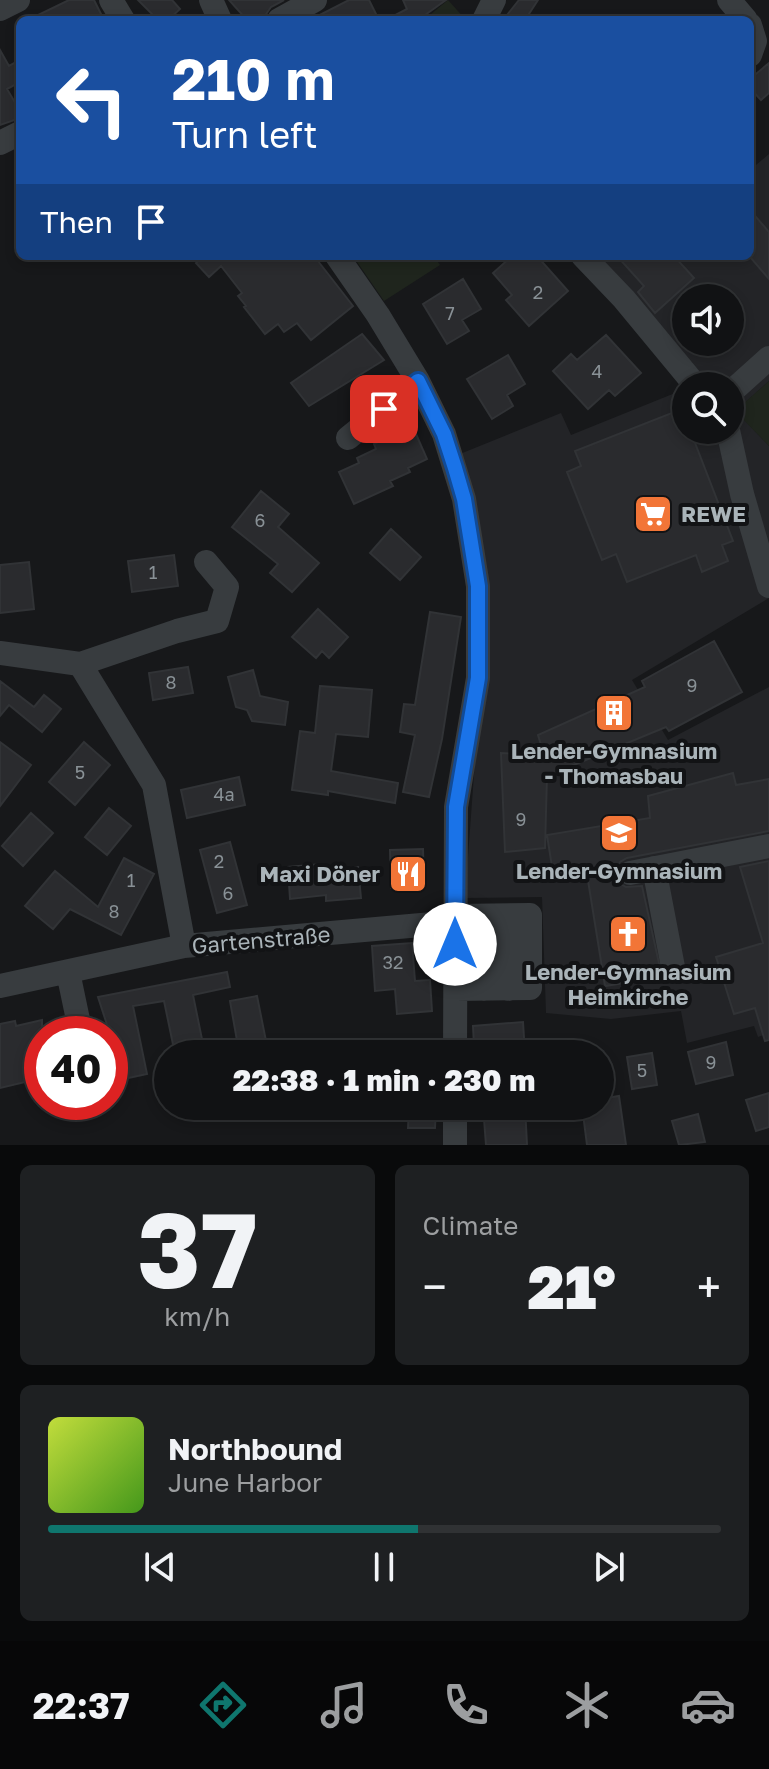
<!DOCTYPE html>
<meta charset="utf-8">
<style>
body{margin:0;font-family:"Golos Text",sans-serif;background:#1e2022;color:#f1f3f6;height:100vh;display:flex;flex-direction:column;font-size:30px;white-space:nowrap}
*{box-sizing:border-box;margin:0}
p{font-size:26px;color:#9c9ea0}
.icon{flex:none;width:44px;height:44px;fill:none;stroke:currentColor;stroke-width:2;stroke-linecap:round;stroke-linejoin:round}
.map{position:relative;height:1145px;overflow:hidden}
.details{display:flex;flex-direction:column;gap:20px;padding:20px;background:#090a0b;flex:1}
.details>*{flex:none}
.banner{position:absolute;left:16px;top:16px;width:738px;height:244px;border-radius:12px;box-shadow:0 4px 12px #0003,0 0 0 2px #303234;background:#1a4fa0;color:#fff;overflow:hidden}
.fabs{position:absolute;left:672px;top:284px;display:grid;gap:16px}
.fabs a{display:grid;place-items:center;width:72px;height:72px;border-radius:50%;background:#111214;box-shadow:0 4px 12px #0003,0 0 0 2px #303234;font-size:40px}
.speed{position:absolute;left:24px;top:1016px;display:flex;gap:16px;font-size:40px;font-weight:700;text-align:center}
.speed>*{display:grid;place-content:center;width:104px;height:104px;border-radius:50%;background:#111214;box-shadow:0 4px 12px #0003,0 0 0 2px #303234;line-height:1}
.speed .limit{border:12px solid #d22;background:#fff;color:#111}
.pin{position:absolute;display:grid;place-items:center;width:68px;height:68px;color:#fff;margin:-34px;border-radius:16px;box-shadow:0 4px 12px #0006}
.me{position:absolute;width:88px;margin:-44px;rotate:0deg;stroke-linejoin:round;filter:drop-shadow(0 0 6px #0008)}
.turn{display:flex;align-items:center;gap:28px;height:168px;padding:0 24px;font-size:36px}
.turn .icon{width:104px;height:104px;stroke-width:2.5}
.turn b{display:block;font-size:56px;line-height:68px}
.then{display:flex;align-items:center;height:76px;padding:0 24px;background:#0003;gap:16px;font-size:30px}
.big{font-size:60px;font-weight:800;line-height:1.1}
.details .tile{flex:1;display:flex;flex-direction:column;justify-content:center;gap:12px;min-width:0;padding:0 28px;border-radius:12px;background:#1e2022}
.details .dial{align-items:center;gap:0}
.dial b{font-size:104px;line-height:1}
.song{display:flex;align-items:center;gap:24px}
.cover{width:96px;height:96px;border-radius:12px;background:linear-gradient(135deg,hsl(70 70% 55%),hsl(100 70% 35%))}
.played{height:8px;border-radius:4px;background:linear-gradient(90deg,#0f766e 55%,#303234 55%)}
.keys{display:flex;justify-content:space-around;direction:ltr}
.heat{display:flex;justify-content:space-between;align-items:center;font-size:44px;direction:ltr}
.details .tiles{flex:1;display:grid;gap:20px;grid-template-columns:1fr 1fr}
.tile:last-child{grid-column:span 2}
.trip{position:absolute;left:154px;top:1040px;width:460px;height:80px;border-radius:40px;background:#111214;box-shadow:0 4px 12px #0003,0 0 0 2px #303234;font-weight:800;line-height:80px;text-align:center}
.tabs{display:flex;height:128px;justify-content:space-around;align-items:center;background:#070708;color:#9c9ea0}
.tabs .icon{width:56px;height:56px}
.tabs .selected{color:#0f766e}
.tabs b{font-size:36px;color:#f1f3f6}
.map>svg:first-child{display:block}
.built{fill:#232427;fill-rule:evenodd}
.green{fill:#1f251d}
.building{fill:#2a2b2e;stroke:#313336;stroke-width:2}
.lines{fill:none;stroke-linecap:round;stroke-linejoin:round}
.minor{stroke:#383c3f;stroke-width:24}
.route-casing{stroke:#114b97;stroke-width:20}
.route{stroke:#1a73e8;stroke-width:14}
.labels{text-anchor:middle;stroke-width:8;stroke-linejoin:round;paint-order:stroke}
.number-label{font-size:18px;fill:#899196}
.poi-label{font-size:22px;font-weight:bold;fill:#aab4b9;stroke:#121315}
.street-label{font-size:22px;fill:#aab4b9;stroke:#121315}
</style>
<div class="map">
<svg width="769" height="1145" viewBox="0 0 769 1145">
<rect width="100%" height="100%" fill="#17181a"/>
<path class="built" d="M769,154V381L736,411L769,446V598L632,680L668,740L769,687V1033L758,1037L754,1026L687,1043L681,1011L611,1019L546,1013L542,897L465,898L486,610L455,456L561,413L571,435L685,389L573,256H750V170ZM686,298H730V342H686ZM686,386H730V430H686Z"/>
<path class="green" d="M448,0L466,20H424Z
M353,256H434L440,265L384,301Z
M769,381V446L735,411Z"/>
<path class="building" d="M69,0H94L104,20H28Z
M138,0H172L180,9L168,20H158Z
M229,0H284L271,7L262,20H247Z
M349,0H369L379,20H310Z
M403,0H446L418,20H386L407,9Z
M519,0H538L525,20H503Z
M0,50L9,66L20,60V82L7,89L20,111V118L0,125Z
M769,63V93L761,100L750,88V79Z
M750,210L769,232V279L750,257Z
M204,256H314L353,306L311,340L297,323L284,332L278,324L265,334L244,307L246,306L238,296L242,293L221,266L209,277L196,263Z
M512,256H537L568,291L529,326L506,300L512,295L493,273Z
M617,256H674L694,278L655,313L638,292L644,286Z
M463,279L481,309L462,320L469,331L447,344L423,304Z
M362,334L384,360L309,406L291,383Z
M606,335L641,373L615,396L609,390L588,409L553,371L571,354L577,360Z
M508,355L525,384L507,395L513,406L492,419L467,379Z
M682,409L686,420V430H690L733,541L722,545L728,561L702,572L696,555L627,582L616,554L602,560L567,472L581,466L575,451Z
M412,425L427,459L408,468L410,472L390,481L393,486L354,504L339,472L359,463L357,458L376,449L374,444Z
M261,491L289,514L278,527L319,563L292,592L270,573L278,564L232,527Z
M391,529L421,557L400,580L370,553Z
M174,555L178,586L132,592L128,561Z
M29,562L34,609L0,613V565Z
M318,609L348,637L329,658L322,651L316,658L292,637Z
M430,612L461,617L442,739L429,797L403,792L415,735L400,732L404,704L415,705Z
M714,641L742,692L669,731L666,727L547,776L545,848L505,852L501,753L544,755L538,735L645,687L642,681Z
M188,667L193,693L153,700L149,673Z
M253,670L260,696L288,702L285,725L252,721L247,710L236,707L228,677Z
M0,681L34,707L44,695L61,709L42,732L9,705L0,716Z
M320,686L372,690L368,737L336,734L331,771L398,783L395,803L328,791V795L292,790L300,731L315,733Z
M0,742L31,765L0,806Z
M84,742L110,765L75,805L49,782Z
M733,773L736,785L769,779V831L627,858L620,862L615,875L619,883L626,887L642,886L662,977L605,986L586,868L553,873L547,835L650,818L648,796Z
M239,777L245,805L187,818L181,790Z
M109,808L131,826L107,855L85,837Z
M31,813L53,833L23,866L2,846Z
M230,842L247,905L217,913L200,850Z
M423,849L424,887L391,888L390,850Z
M124,858L154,874L121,935L70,909L53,929L25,906L55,871L98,907Z
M769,861V1040L765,1041L755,1008L734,1014L716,957L763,943L740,867Z
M321,864L322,870L358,867L361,898L326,901V895L290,899L288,867Z
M412,943L415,981L430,980L432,1011L397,1014L395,989L375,991L372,946Z
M227,972L230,987L193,995L205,1054H175L164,1001L133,1006L147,1074L119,1080L110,1034L98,997Z
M257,996L267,1046L239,1052L230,1001Z
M42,1020V1078L0,1088V1024L15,1021L16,1026Z
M523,1022L525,1054H497L496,1044L474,1046L473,1026Z
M726,1042L733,1075L696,1084L688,1052Z
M652,1053L657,1085L632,1089L627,1057Z
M769,1093V1127L756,1131L746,1100Z
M619,1096L626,1145H587L582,1106H600V1099Z
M409,1106H436L435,1128H408Z
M483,1106H525L527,1145H486Z
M698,1114L705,1142L679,1145L672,1121Z"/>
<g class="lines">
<path class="minor" d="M111,0L123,20
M211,0L220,20
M729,0L746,20
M0,9L18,0
M279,20L315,0
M484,20L494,0
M750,25L755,41L750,55
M0,143L20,133
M337,256L378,315L418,381L444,434L464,499L478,586V678L456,807L455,1054
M583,256L624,299L696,386
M730,393L769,358
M728,430L742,494L769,586
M348,438L418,381
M0,653L80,664L154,785L184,946
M80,664L177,631L217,621L227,587L206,562
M654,868L673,967
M630,873L769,846
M455,916L530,915V988L456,989
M508,916V989
M68,972L81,1034
M0,986L184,946L455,922
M484,989V916
M455,1145V1106"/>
</g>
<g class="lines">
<g class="route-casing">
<path id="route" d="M384,409L418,381L444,434L455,468L464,499L478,586V678L456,807L455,944"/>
</g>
<use href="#route" class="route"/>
</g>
<defs>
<g id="supermarket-square" transform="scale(2)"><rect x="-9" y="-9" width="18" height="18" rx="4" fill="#f27537" stroke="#121315"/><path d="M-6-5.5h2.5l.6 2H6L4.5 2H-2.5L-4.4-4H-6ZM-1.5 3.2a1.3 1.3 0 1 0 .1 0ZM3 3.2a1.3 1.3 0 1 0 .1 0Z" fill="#fff"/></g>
<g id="building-square" transform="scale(2)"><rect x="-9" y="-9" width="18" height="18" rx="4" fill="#f27537" stroke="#121315"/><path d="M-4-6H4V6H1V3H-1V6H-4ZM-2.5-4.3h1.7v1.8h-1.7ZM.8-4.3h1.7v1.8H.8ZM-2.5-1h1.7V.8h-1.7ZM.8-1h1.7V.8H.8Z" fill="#fff"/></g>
<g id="school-square" transform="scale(2)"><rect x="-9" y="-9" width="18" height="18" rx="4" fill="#f27537" stroke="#121315"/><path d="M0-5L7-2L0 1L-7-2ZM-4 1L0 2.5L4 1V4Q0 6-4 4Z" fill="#fff"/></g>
<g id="restaurant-square" transform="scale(2)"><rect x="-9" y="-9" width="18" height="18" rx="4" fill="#f27537" stroke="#121315"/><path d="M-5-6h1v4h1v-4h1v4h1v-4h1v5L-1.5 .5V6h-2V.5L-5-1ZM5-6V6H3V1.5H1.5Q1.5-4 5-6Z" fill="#fff"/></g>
<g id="church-square" transform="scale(2)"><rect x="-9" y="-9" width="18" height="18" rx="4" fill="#f27537" stroke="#121315"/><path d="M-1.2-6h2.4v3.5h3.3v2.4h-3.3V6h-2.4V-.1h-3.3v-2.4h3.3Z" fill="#fff"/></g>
</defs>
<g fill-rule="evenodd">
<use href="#supermarket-square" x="653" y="514"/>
<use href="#building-square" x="614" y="713"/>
<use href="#school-square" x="619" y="833"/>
<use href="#restaurant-square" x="408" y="874"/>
<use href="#church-square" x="628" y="934"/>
</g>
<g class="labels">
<g class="number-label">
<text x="538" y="299">2</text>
<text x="450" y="320">7</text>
<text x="597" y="378">4</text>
<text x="260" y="527">6</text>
<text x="153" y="579">1</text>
<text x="171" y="689">8</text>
<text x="692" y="692">9</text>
<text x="80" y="779">5</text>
<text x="224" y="801">4a</text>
<text x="521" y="826">9</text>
<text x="219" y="868">2</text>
<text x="131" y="887">1</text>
<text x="228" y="900">6</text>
<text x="114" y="918">8</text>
<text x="393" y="969">32</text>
<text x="711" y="1069">9</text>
<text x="642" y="1077">5</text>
</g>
<g class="poi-label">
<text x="681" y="522" text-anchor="start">REWE</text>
<text x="614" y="759">Lender-Gymnasium<tspan x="614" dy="25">- Thomasbau</tspan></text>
<text x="619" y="879">Lender-Gymnasium</text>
<text x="380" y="882" text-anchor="end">Maxi Döner</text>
<text x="628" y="980">Lender-Gymnasium<tspan x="628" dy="25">Heimkirche</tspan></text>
</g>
<g class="street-label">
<text transform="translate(261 940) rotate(-5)" y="8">Gartenstraße</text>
</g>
</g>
</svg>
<div class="fabs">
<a><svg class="icon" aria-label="sound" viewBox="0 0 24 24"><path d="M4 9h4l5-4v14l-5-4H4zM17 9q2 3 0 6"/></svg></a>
<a><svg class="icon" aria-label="search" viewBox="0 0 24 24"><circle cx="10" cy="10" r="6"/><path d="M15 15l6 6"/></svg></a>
</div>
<div class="speed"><div class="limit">40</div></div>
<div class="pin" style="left:384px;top:409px;background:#d93025"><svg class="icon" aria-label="arrive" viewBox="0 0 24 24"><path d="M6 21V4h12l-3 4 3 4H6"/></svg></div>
<svg class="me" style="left:455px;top:944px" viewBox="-20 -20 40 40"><circle r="19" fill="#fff"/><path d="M0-13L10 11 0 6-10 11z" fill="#1a73e8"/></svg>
<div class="trip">22:38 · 1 min · 230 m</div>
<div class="banner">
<div class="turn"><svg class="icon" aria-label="left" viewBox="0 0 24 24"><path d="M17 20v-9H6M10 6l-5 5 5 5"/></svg><div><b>210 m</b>Turn left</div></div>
<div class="then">Then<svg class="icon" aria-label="arrive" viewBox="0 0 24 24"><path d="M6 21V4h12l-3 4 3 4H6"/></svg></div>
</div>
</div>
<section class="details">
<div class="tiles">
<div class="tile dial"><b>37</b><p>km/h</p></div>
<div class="tile"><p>Climate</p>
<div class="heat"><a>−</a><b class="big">21°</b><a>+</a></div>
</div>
<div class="tile">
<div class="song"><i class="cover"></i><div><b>Northbound</b><p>June Harbor</p></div></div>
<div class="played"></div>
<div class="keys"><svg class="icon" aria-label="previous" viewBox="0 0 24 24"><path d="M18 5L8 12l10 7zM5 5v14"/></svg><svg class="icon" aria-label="pause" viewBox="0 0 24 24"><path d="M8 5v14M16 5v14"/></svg><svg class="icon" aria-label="next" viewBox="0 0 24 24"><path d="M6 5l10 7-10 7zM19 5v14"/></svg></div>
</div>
</div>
</section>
<nav class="tabs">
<b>22:37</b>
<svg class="icon selected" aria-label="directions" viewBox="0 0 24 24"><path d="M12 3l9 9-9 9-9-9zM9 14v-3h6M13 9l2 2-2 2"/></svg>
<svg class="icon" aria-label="music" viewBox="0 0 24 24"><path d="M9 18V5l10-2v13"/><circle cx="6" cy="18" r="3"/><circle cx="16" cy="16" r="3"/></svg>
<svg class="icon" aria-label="phone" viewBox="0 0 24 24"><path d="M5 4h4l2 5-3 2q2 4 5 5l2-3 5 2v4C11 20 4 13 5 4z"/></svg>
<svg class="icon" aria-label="climate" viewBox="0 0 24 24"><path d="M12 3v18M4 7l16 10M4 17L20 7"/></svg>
<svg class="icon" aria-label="car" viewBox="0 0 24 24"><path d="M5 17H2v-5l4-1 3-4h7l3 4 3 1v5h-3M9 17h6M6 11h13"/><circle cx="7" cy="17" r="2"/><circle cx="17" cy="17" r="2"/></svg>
</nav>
